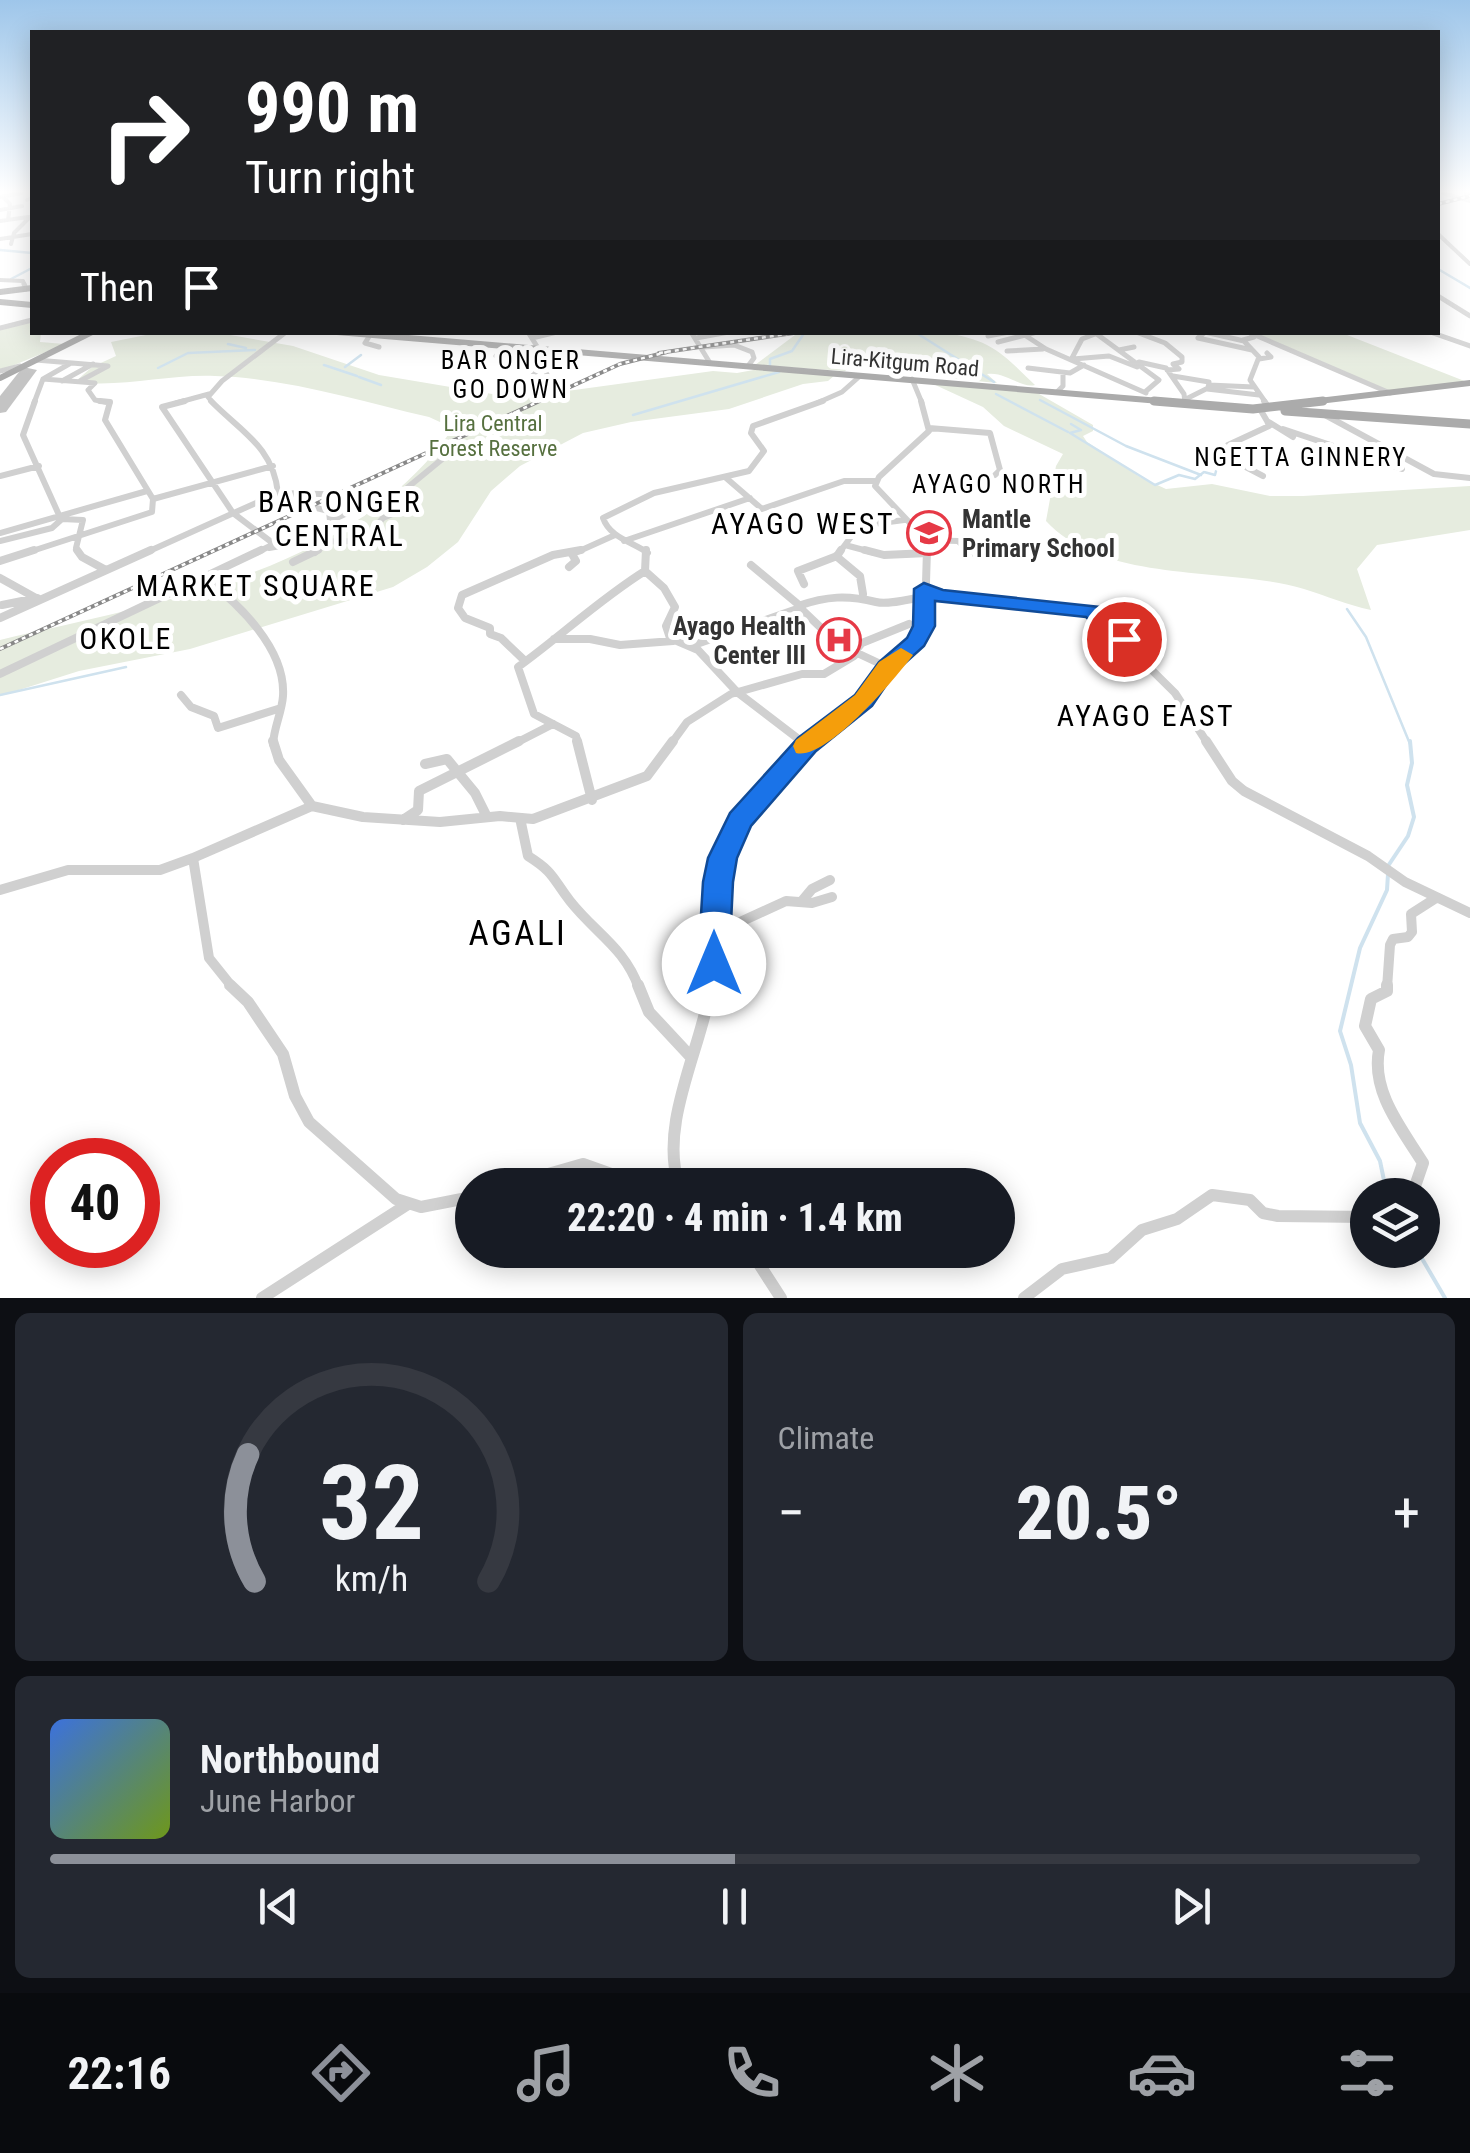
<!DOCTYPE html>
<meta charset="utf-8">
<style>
body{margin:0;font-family:"Roboto Condensed",sans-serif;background:#242831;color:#f1f3f6;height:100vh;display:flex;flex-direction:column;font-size:38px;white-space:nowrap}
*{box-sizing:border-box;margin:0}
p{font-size:32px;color:#9ea1a6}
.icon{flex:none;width:55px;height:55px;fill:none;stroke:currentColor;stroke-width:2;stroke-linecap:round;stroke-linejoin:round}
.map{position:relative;height:1298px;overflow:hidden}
.panel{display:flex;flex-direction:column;gap:15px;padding:15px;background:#0d0f14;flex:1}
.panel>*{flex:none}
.top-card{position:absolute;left:30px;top:30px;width:1410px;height:305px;border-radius:0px;box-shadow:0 5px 25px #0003;background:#202124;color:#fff;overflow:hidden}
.controls{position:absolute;left:1350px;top:1178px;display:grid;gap:20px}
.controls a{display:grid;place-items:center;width:90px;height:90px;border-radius:50%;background:#171b24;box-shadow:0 5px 25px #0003;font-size:50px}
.speed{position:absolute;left:30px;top:1138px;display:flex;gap:20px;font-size:50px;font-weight:700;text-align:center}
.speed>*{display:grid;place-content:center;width:130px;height:130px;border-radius:50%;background:#171b24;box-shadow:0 5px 25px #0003;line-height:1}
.speed .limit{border:15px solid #d22;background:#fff;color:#111}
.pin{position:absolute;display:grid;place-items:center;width:85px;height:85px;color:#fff;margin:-42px;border:5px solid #fff;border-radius:50%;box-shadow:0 2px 10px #0007}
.me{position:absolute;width:110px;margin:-55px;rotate:0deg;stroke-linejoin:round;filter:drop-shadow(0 0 8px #0008)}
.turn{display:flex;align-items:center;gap:35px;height:210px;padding:0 50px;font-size:45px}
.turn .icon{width:130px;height:130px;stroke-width:2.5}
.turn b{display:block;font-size:70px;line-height:85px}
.then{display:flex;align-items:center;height:95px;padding:0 50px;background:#0003;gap:20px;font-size:38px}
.big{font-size:75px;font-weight:800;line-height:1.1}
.panel .tile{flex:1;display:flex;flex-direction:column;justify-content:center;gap:15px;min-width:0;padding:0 35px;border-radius:15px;background:#242831}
.panel .dial{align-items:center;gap:0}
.dial svg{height:260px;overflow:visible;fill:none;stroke:#363941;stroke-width:7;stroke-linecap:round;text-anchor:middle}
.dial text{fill:#f1f3f6;stroke:none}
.song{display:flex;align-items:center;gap:30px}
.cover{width:120px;height:120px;border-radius:15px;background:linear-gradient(135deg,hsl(220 70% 55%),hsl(80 70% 35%))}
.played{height:10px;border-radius:5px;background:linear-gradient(90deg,#8c9099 50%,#363941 50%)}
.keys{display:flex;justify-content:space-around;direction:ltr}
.heat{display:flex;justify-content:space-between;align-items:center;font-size:55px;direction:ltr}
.panel .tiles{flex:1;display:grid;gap:15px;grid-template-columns:1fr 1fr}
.tile:last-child{grid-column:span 2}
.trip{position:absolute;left:455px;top:1168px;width:560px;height:100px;border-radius:50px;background:#171b24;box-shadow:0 5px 25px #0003;font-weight:800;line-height:100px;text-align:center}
.dock{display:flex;height:160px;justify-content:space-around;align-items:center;background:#090b0e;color:#9ea1a6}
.dock .icon{width:70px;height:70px}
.dock .active{color:#8c9099}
.dock b{font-size:45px;color:#f1f3f6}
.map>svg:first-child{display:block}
.green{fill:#e6ecdf}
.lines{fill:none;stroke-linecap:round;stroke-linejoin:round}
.stream-far1{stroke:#cfe2ee;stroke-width:2.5}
.stream{stroke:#cfe2ee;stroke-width:4}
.runway{fill:#c4c4c4;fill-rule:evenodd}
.minor-far5{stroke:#d0d0d0;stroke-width:4}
.minor-far4{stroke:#d0d0d0;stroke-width:5}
.minor-far3{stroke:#d0d0d0;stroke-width:6}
.minor-far2{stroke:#d0d0d0;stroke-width:8}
.minor-far1{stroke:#d0d0d0;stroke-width:10}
.minor{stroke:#d0d0d0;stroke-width:12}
.major-far1{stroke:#ababab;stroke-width:6}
.major{stroke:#ababab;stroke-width:9}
.rail-casing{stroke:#888;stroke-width:4}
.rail{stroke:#fff;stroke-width:2.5;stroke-dasharray:4;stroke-linecap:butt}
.route{fill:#1a73e8;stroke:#114b97;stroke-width:2.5}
.slow{fill:#f59e0b}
.labels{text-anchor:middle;stroke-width:10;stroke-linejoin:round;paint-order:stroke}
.far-street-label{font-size:22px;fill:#333;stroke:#fff}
.far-park-label{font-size:22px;fill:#56703f;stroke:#fff}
.far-quarter-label{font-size:25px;letter-spacing:2.5px;fill:#000;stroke:#fff}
.poi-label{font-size:25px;font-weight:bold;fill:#333;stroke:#fff;text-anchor:start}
.quarter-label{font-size:30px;letter-spacing:2.5px;fill:#000;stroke:#fff}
.near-quarter-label{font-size:35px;letter-spacing:2.5px;fill:#000;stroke:#fff}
</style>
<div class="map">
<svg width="1470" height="1298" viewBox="0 0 1470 1298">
<rect width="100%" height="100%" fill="#fff"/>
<path class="green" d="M27,322L32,323V332L41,333L40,342L65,344L0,371V329Z
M815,332C865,333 942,322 987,345C1006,355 1020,371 1035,385C1022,389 1005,371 987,374L997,383C949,379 903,370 855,362L845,371L755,365L795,335Z
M156,333H219L293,346L379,375L516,398L713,371L737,373L759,369L835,375L828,381L803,384L729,409L631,422L583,433L520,466L491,491L458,542L427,567L393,587L190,649L79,671L0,696V640C157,603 355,572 453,428L429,417C359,401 287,378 215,376C168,374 123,388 75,382L92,367L116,356L111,342Z
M1251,333H1342L1467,382L1388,392Z
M931,383L1034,391L1093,425V431L1083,436L1087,442L1140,477L1166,489L1212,484L1270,496H1303L1470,486V530L1377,545L1357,569L1371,610C1347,605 1327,596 1304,589C1228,566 1105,585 1046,521L1056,466L1063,454L1004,426L983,407Z"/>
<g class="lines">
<path class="stream-far1" d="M0,250L32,253
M1438,269L1470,288
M11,279L32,268
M915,332L994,382
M228,344L246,348
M324,365L357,376
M770,365V359L792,351L805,332
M345,367L361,355
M158,368L188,353L255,350
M359,377L381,385
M996,394L1068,432
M1040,400L1126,446L1201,475
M633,415L779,372
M1071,424L1081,430L1070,433L1155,485L1179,475L1195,479L1204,472L1215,475L1216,471
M469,451L498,446
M1347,609L1366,637L1410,744
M0,695L126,667"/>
<path class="stream" d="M1388,866L1408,836L1414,817L1407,785L1412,763L1410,741
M1387,1195L1380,1161L1360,1123L1351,1065L1340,1031L1360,948L1387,890L1388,874
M1358,1228L1368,1229
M1417,1250L1445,1298"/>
<path class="runway" d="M23,367L37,370L6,412L0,413V396Z"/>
<path class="minor-far5" d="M1443,193L1470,201
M1466,193L1470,195
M0,197L21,193
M3,197L10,204L8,220
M27,200L32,198
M0,210L22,206
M0,221L28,217
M1438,234L1470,264
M0,239L32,234
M11,244L14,233L30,217
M0,280L23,281L25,286"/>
<path class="minor-far4" d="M24,284L26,289
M1438,296L1470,316
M0,328L32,320
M528,332L538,348L532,357L542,362L554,392
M691,332L710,363
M1020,332L1046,349L1146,393
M1094,332L1159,380L1145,392
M1136,332L1165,343L1182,357V362L1173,364L1179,369L1167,370
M1205,332L1198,338L1252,350
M1205,332L1244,341
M1248,332L1390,393
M1433,333L1470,346
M370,335L365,343L379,347
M988,336L1009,332
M1254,337L1243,340L1259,357L1250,380L1266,403
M532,338L557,332
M696,338L729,332
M998,342L1037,332
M704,347L734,345L752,352L754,358L748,366
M1119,350L1134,347
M1007,351L1043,349
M496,356L505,347
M1072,358L1082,339L1095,334
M1073,359L1109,356L1137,367
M1259,359L1271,357L1267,353
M36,360L108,366L80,381
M1139,362L1166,368L1184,394L1185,403
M1028,368L1070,373L1084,365
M0,371L20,366
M1173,376L1209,382L1208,388L1186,399
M43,379L95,383L88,390L95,400L110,403
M912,379L922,403
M62,381L93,364
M1209,385L1254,387
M1207,389L1259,395
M526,391L530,389L527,381L543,365
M1057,392L1063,386V373
M34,403L43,379L71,363
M176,403L209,394
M213,403L208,397L222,381L286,332
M817,403L842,392L860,376"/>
<path class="minor-far3" d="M35,401L23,435L59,515
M100,401L110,402L105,420L153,499L273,466
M185,401L162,407L233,513L274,544L256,553
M211,401C240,431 273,446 278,493
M921,401L929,431L879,477L875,486L927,541V553
M1264,401L1269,408
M1260,409L1267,421L1293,437
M1325,415L1434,474L1470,478
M929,428L990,433L1000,470L995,475
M1283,429L1402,469
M1221,454L1263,476
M1217,458L1228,445L1269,426L1267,421
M0,476L39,466
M725,477L762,509L844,481H875
M283,493L299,504L329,511L330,521
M379,500L406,509
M59,515L62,519L83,520L76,548L79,553
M0,533L147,491
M925,540L958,541L971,553
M0,541L52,528L62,519
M300,541L330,521L378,499
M624,541L750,498
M845,545L875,553
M269,548L303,542L352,541L369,534L383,518L409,507L411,502L404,494L407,488L452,451
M26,553L152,512L153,499
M145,553L278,493L363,495L378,499
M315,553L327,543
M575,553L615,535
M648,553C633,542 610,538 603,518L654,493L749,471L764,451L751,433L753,426L823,401
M839,553L859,526L904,520"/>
<path class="minor-far2" d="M77,550L82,557L106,570
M865,550L884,555L928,553
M968,550L971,553
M836,556L860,576L863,594
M0,561L34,550
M293,562L318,550
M751,565L799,605
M569,567L576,561L572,554
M645,571L664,588L675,607L666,626L670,638L698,650L737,692L805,744
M0,578L36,598
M205,578C239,604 286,649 283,696C282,712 274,727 273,744
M804,584L798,571L837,556L841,550
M925,589L938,595L1092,611L1175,693L1208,744
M2,605L37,598
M0,618L151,550
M554,639H590L620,645L673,641
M691,646L800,608
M852,655L862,643L909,624
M524,660L501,638L490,634V628L465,618L458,608L462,595L553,555L581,550
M887,667L838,644L798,606C827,596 847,595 876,602C889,605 909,599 923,597
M0,674L261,550
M181,695L191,707L214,716L218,728L281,708
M514,744L553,724
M578,744L576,736L534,714L518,667C561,636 600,599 645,571L646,550
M671,744L687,722L731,694L802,674H824L854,656
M809,744L863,700L887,667L916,642L925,615L927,550"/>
<path class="minor-far1" d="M273,741L279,760L312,806L363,817L440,822L500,816L533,819L647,776L673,741
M577,741L592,800
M802,741L807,745
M1206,741L1232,781L1244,791L1368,856L1405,882L1470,913
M425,764L447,759L475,793L487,817
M520,818L528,856C555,873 552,878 570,901C596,934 624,947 639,988
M403,820L418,810L419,791L519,741
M193,858L312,806
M0,890L68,870H160L193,858L209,958L233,988
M802,901L812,889L830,880
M714,934L786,901L812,903L832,897
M711,988C714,962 712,936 714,910C720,841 760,785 812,741
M1387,988L1390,945L1393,939L1408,937L1412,932L1411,914L1436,898"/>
<path class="minor" d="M230,985L248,1002L283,1054L295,1096L309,1122L396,1199L421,1207L472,1197
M638,985L649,1012L690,1056
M1387,985V991L1371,999L1365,1026L1379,1050C1371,1092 1402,1129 1423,1163L1412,1195
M510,1185L583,1164L642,1185
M679,1185C658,1124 703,1045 711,985
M750,1250L781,1298
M262,1298L408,1204
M1024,1298L1062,1269L1111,1258L1142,1230L1177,1219L1212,1195L1250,1200L1263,1213L1278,1216L1368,1217"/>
<path class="major-far1" d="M0,292L32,288
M0,302L32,305
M337,332L1184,403
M0,378L92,332
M1302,403L1470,383"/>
<path class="major" d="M1154,401L1253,409L1323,401
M1285,411L1470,424"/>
<g class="rail-casing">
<path id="rail" d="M1438,204L1470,196
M659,353L800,332
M0,649L620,364L667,352"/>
</g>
<use href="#rail" class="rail"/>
</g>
<linearGradient id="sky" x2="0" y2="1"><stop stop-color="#9ec6ea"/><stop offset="0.51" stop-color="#fff"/><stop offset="1" stop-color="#fff" stop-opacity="0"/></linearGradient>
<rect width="1470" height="375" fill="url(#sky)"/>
<path class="route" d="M924,583L943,590L1100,607L1135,639L1124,646L1116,644L1086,617L935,601V626L924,646L895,672L872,706L816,751L751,826L737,858L733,882L729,964L725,974L714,978L702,974L698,964L703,882L708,858L730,813L798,738L855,695L879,662L907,638L913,626L914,589Z"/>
<path class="slow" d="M901,648L913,655C895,679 826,761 796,753L793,746L796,740L855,695L879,662Z"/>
<defs>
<g id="school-ring" transform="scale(2.25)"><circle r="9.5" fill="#fff" stroke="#e63946" stroke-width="1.5"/><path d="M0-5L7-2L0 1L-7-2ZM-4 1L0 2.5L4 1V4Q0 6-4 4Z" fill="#e63946"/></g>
<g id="hospital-ring" transform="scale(2.25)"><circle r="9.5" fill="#fff" stroke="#e63946" stroke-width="1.5"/><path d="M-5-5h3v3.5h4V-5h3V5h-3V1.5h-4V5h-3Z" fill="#e63946"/></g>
</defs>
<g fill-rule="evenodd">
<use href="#school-ring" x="929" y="533"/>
<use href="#hospital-ring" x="839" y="640"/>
</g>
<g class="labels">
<g class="far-street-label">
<text transform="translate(905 362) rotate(5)" y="8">Lira-Kitgum Road</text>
</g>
<g class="far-park-label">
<text x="493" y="431">Lira Central<tspan x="493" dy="25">Forest Reserve</tspan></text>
</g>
<g class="far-quarter-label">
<text x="511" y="369">BAR ONGER<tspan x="511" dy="29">GO DOWN</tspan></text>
<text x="1301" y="466">NGETTA GINNERY</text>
<text x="999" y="493">AYAGO NORTH</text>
</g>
<g class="poi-label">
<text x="962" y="528">Mantle<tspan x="962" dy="29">Primary School</tspan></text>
<text x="806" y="635" text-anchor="end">Ayago Health<tspan x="806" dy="29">Center III</tspan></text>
</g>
<g class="quarter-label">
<text x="340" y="512">BAR ONGER<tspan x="340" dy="34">CENTRAL</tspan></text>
<text x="803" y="534">AYAGO WEST</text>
<text x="256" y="596">MARKET SQUARE</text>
<text x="126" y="649">OKOLE</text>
<text x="1146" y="726">AYAGO EAST</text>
</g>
<g class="near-quarter-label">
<text x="518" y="945">AGALI</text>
</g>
</g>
</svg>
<div class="controls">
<a><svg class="icon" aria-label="layers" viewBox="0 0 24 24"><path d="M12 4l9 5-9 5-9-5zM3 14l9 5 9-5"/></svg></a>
</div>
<div class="speed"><div class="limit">40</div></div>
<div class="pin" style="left:1124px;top:639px;background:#d93025"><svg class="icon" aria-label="arrive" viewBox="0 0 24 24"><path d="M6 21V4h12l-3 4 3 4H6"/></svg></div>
<svg class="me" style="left:714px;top:964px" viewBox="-20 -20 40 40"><circle r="19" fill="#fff"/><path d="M0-13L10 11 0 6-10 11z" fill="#1a73e8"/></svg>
<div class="trip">22:20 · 4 min · 1.4 km</div>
<div class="top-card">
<div class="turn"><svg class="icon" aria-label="right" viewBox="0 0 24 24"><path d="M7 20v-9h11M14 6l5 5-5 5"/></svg><div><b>990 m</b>Turn right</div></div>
<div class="then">Then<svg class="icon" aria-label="arrive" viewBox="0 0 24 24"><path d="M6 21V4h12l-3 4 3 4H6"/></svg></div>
</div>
</div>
<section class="panel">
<div class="tiles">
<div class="tile dial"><svg viewBox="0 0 100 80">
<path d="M14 69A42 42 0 1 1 86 69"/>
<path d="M14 69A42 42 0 0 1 12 30" stroke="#8c9099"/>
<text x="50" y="56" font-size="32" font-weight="700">32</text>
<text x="50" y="72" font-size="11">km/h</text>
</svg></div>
<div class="tile"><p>Climate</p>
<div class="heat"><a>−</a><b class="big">20.5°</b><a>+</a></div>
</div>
<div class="tile">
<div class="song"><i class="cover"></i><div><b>Northbound</b><p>June Harbor</p></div></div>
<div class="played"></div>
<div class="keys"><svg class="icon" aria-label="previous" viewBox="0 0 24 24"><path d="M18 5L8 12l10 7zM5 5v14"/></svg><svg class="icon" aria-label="pause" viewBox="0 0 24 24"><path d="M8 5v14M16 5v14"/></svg><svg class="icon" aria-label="next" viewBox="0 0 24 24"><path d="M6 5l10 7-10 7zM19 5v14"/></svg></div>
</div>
</div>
</section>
<nav class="dock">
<b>22:16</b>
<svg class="icon active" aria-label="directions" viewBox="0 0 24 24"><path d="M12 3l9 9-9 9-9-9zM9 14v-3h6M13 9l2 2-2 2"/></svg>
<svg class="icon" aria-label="music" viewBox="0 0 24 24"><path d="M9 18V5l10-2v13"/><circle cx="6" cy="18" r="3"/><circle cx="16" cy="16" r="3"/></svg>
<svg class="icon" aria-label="phone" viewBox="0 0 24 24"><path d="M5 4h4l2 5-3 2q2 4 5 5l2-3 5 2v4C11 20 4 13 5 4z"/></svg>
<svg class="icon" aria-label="climate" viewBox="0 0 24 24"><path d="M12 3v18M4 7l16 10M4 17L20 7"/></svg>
<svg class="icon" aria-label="car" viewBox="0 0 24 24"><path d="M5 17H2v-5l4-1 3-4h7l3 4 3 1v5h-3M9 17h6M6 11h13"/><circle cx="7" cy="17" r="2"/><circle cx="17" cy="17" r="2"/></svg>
<svg class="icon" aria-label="filters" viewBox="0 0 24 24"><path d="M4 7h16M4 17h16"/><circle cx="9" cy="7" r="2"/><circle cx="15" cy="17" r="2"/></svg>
</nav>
